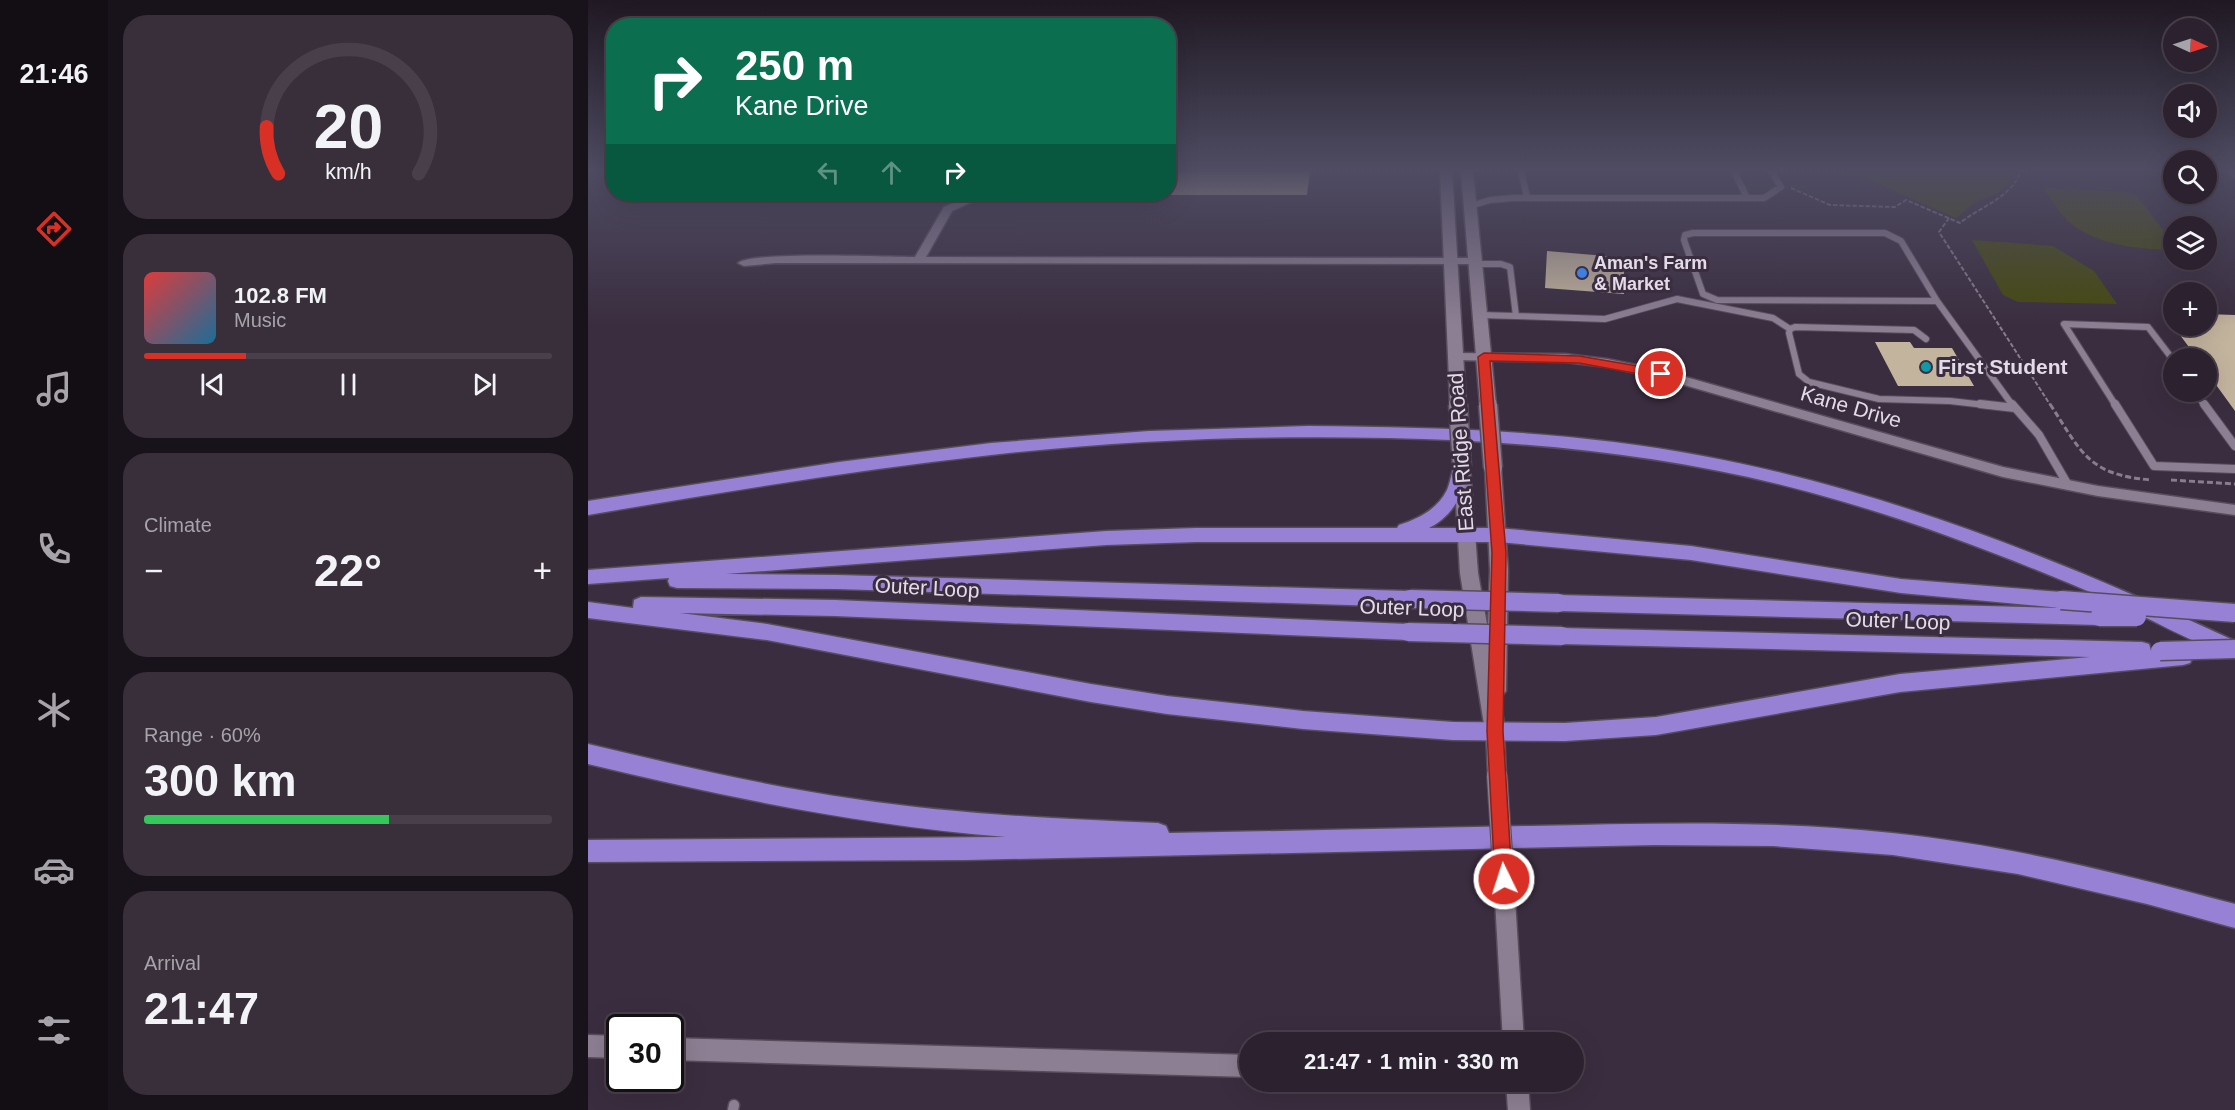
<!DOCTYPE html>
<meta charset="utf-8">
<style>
body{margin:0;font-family:Arial,sans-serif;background:#382f3b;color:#f1f3f6;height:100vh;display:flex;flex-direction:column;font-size:22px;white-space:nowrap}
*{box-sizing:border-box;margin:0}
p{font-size:20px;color:#a6a4aa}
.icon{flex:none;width:33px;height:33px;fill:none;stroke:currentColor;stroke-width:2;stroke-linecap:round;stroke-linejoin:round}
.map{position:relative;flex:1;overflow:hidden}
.details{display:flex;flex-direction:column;gap:15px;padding:15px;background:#18131a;width:480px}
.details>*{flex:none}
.hud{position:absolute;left:18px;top:18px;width:570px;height:183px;border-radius:24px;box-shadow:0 6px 24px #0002,0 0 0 2px #483f4b;background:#0b6e4f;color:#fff;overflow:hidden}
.needle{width:39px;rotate:93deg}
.tools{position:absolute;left:1575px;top:18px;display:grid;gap:12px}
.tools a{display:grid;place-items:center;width:54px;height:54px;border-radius:50%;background:#2c222f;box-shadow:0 6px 24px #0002,0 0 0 2px #483f4b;font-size:30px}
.speed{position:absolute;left:18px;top:1014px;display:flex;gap:12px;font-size:30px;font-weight:700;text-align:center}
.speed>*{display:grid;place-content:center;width:78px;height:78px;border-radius:50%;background:#2c222f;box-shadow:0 6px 24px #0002,0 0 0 2px #483f4b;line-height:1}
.speed .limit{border:3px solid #111;border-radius:9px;background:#fff;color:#111}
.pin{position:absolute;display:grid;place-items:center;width:51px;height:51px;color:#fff;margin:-26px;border:3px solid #fff;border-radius:50%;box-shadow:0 2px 6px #0007}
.me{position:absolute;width:66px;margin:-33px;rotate:356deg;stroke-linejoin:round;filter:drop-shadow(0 0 4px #0008)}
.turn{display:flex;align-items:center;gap:21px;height:126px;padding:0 30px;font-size:27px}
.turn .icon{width:78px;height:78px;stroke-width:2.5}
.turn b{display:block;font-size:42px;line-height:51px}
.lanes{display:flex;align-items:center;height:57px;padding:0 30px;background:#0003;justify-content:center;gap:30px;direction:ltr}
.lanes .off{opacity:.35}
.big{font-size:45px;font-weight:700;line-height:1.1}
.details .card{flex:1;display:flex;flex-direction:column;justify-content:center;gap:9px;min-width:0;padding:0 21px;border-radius:24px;background:#382f3b}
.details .dial{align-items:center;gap:0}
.dial svg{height:156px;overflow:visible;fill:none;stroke:#483f4b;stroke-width:7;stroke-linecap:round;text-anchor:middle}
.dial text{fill:#f1f3f6;stroke:none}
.song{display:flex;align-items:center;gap:18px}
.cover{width:72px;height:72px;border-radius:9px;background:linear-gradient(135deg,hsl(0 70% 55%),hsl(200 70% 35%))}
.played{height:6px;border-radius:3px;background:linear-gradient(90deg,#d93025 25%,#483f4b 25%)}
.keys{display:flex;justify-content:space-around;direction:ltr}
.heat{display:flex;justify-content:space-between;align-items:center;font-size:33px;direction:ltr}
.charge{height:9px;border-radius:4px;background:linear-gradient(90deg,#34c759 60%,#483f4b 0)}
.trip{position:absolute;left:651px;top:1032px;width:345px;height:60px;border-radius:30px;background:#2c222f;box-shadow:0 6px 24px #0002,0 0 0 2px #483f4b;font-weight:700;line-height:60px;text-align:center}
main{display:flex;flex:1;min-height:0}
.dock{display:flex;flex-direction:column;width:108px;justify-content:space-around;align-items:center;background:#120e13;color:#a6a4aa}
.dock .icon{width:42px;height:42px}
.dock .active{color:#d93025}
.dock b{font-size:27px;color:#f1f3f6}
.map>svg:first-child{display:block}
.green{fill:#45490d}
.building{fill:#c3b49e}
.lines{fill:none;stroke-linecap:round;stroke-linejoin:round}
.lane-far2-casing{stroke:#574c5b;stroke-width:8}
.lane-far1-casing{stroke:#574c5b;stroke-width:10}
.lane-casing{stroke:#574c5b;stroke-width:13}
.street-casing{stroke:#574c5b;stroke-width:3}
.secondary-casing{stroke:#574c5b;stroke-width:3}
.highway-casing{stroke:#574c5b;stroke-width:3}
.path-far1{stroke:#887d8d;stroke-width:2;stroke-dasharray:4.5 2;stroke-linecap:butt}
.path{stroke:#887d8d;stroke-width:3;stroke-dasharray:6 3;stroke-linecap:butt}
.lane-far2{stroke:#8d7f93;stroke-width:6}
.lane-far1{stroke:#8d7f93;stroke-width:8}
.lane{stroke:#8d7f93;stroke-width:10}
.street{fill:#8d7f93;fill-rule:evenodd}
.secondary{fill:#8d7f93;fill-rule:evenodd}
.highway{fill:#9681d4;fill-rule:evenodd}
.street-bridge-casing{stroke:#574c5b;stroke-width:22;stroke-linecap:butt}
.secondary-bridge-far1-casing{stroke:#574c5b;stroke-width:16;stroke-linecap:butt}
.secondary-bridge-casing{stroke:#574c5b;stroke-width:21;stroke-linecap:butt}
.highway-bridge-casing{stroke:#574c5b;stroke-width:21;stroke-linecap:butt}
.street-bridge{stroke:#8d7f93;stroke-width:20}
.secondary-bridge-far1{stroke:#8d7f93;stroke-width:14}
.secondary-bridge{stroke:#8d7f93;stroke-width:18}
.highway-bridge{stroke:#9681d4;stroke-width:18}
.route{fill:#d93025;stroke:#8d1f18;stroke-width:1.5}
.shop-dot{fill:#3f7fe0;stroke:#3a2d3f;stroke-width:2}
.culture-dot{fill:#0f9aa8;stroke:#3a2d3f;stroke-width:2}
.labels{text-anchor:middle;stroke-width:6;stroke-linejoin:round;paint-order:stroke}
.far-poi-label{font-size:18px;font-weight:bold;fill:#e3dbe7;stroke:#3a2d3f;text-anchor:start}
.poi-label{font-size:21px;font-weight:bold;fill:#e3dbe7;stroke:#3a2d3f;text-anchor:start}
.street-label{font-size:21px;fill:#e3dbe7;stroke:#3a2d3f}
</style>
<main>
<nav class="dock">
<b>21:46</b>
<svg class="icon active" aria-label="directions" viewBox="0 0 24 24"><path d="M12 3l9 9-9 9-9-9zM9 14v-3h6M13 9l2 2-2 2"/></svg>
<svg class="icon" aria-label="music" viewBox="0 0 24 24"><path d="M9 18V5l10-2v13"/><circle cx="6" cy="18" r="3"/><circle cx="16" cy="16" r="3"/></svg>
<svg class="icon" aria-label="phone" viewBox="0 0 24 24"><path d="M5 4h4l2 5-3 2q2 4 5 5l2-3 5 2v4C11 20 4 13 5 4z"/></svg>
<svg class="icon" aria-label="climate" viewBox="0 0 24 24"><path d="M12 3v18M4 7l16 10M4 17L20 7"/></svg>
<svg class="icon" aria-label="car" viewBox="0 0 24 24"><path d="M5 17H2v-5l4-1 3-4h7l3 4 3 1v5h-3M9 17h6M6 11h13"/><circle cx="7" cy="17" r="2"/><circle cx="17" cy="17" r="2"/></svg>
<svg class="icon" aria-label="filters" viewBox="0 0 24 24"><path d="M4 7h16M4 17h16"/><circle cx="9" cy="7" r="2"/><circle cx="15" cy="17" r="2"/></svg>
</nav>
<section class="details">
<div class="card dial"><svg viewBox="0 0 100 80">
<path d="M14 69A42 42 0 1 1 86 69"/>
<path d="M14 69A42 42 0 0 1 8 45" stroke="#d93025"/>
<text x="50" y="56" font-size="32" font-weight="700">20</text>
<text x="50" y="72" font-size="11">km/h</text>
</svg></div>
<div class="card">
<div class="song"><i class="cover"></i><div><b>102.8 FM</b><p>Music</p></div></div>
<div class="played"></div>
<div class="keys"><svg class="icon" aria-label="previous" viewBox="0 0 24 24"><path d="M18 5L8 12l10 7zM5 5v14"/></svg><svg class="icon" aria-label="pause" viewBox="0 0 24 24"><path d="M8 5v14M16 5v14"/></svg><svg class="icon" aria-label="next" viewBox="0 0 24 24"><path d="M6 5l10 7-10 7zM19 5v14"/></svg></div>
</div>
<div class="card"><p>Climate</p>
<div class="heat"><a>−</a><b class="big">22°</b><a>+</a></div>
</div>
<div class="card"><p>Range · 60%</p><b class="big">300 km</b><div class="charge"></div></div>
<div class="card"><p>Arrival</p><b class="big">21:47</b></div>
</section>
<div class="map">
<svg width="1647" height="1110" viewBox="0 0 1647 1110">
<rect width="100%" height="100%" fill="#3a2d3f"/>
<path class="green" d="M1260,171H1423L1424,183L1410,193L1388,202L1368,218Z
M1455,188L1535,192L1548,195L1585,243V250C1550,249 1509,246 1480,221C1471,212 1463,199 1455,188Z
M1384,240L1465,246L1506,271L1529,304L1430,302L1415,295Z"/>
<path class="building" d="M722,171L719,195H580L583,172Z
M959,251L1030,257V263L1036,264V294L957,288Z
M1618,314L1647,315V411L1618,371V358H1609L1592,335L1607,336L1599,326H1618Z
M1287,342H1322L1326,348H1364L1386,386H1310Z"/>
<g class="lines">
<g class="lane-far2-casing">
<path id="lane-far2" d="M933,171L939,197
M1146,171L1159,198
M882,206L902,200L924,198H1176L1193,187L1183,171
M1105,233H1297L1313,241L1349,301L1129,300L1115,294L1096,240L1097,235Z
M888,264H913L922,267L928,316L892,315
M1349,301L1425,406
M928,316L1017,319L1089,299L1185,318L1202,329
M1338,339L1326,330L1207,327L1202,329L1201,333L1211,374L1221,382L1291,399L1362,401L1406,406
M1607,392L1617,406
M1528,406L1476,324L1560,327L1586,361"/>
</g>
<g class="lane-far1-casing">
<path id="lane-far1" d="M1392,404L1427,408
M1424,404L1451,435L1480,485
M1527,404L1566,466L1647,469
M1616,404L1647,446"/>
</g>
<g class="lane-casing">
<path id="lane" d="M145,1110L146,1105"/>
</g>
<g class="street-casing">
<path id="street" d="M1637,171H1647V179Z
M388,194H401L364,211L338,257L887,258L893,261L887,264L188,263L156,266L150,263C165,251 299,257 327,257L356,207Z
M867,353L977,354L1019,359L1073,370L1415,467L1510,486L1647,505V515L1510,496L1415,477L1072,378L1019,367L977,362L863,360L861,357Z
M907,723L913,725L916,731L918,775L915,781L909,783L903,781L900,775L898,731L901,725Z
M917,889L924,892L927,899L936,1042H915L907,899L910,892Z
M0,1035L32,1036V1058L0,1057Z
M82,1038L662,1055V1077L82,1060Z
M918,1082H940L942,1110H920Z"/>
</g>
<g class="secondary-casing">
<path id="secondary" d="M852,171H864L878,403L876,407H864L862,403Z
M873,171H885L908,405L906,409H894L892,405Z
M874,461L880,463L882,467L890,573L900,630L902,570L897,468L899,464H911L913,468L920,570L918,691L912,698L917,731L914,738L907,740L900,738L897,731L872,573L866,467L868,463Z"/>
</g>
<g class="highway-casing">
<path id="highway" d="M720,426C852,427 985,431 1115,456C1301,491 1476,561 1647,641V658C1602,642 1560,617 1516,598C1420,557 1322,519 1221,492C1084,455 942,441 801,438C668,435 535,440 403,455C268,470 134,492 0,515V501L251,462L403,443L561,431Z
M874,461L880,463L882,467C877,492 865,516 841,528H910L1103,546L1313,579L1473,592L1480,595L1482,600L1480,605L1473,608L1313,593L1103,560L910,542H608L518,545L138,574L249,575L822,591L829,594L831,599L829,604L822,607L249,589L89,588L82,586L80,581L81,578L0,584V570L518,531L608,528H809L811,525C830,519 850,509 859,490C863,481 863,471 868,463Z
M971,595L1511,609L1518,611L1520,617L1518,623L1511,625L971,611L964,608L962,603L964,598Z
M53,597L247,600L820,624L827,626L830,632L827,638L820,640L247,616L92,613L179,624L503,684L579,696L715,711L865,722L977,723L1068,717L1312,674L1502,657L974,644L967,642L964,636L967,630L974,628L1554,642L1561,644L1563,651L1595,649L1602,651L1605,657L1602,663L1595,665L1312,692L1068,735L977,741L865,740L715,729L579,714L503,702L179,640L0,618V602L45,608L46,600Z
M0,744C88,765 177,786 267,799C367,814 469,819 570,823L578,826L581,833C701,831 822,828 943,826C1063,823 1184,820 1304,833C1420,845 1534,874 1647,904V928L1559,904L1430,874L1305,855L1185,846L1067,845L378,860L0,862V840L418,837C273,825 141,798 0,764Z"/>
</g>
<path class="path-far1" d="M1203,188L1242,205L1307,207L1318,200L1372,223C1393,206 1423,198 1433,171
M1361,218L1351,232L1463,406"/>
<path class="path" d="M1462,404C1494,453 1500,475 1564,480
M1583,480L1647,484"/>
<use href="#lane-far2" class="lane-far2"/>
<use href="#lane-far1" class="lane-far1"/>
<use href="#lane" class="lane"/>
<use href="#street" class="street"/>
<use href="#secondary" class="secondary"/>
<use href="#highway" class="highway"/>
<g class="street-bridge-casing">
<path id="street-bridge" d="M909,775L917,899"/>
</g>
<g class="secondary-bridge-far1-casing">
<path id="secondary-bridge-far1" d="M870,403V406"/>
</g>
<g class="secondary-bridge-casing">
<path id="secondary-bridge" d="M870,404L874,467
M900,405L905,468"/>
</g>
<g class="highway-bridge-casing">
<path id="highway-bridge" d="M822,599L971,603
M1473,600L1647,613
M1511,617H1549
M820,632L974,636
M1572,651L1647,649"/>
</g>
<use href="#street-bridge" class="street-bridge"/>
<use href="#secondary-bridge-far1" class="secondary-bridge-far1"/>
<use href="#secondary-bridge" class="secondary-bridge"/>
<use href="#highway-bridge" class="highway-bridge"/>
</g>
<linearGradient id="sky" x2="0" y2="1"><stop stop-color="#201923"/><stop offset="0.52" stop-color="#4f4c63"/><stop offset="1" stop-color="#4f4c63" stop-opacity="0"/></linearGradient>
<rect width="1647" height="326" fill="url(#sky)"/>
<path class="route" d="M896,353L991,356L1073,370L1079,374L1073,378L991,363L902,361L918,553L915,731L924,879L922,885L916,887L910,885L907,879L899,731L904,553L890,357Z"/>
<circle class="shop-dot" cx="994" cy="273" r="6"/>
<circle class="culture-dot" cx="1338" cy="367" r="6"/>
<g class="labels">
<g class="far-poi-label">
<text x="1006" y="269">Aman's Farm<tspan x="1006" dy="21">&amp; Market</tspan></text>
</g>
<g class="poi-label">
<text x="1350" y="374">First Student</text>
</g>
<g class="street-label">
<text transform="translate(1263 407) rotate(16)" y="7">Kane Drive</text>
<text transform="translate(873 452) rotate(-94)" y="7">East Ridge Road</text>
<text transform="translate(339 588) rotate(3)" y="7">Outer Loop</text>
<text transform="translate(824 608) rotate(2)" y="7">Outer Loop</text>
<text transform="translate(1310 621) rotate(2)" y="7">Outer Loop</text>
</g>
</g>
</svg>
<div class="tools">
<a><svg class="needle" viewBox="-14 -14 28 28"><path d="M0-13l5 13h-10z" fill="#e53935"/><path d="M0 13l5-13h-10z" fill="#a6a4aa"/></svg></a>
<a><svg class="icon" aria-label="sound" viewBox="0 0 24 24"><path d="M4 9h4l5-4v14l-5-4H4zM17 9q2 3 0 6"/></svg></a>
<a><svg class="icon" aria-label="search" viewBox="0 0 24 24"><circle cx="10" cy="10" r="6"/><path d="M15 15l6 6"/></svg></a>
<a><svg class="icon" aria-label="layers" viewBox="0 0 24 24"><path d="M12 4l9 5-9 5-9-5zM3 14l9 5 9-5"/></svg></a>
<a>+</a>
<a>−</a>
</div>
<div class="speed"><div class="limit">30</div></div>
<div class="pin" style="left:1073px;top:374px;background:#d93025"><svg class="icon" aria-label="arrive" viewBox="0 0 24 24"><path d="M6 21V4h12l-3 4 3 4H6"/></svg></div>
<svg class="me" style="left:916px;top:879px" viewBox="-20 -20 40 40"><circle r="17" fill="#d93025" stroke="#fff" stroke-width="3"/><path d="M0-11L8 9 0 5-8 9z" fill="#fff"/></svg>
<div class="trip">21:47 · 1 min · 330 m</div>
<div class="hud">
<div class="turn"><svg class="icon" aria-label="right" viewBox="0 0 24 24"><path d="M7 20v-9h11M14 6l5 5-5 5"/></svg><div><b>250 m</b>Kane Drive</div></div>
<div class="lanes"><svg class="icon off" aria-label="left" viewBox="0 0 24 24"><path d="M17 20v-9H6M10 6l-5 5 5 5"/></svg><svg class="icon off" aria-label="ahead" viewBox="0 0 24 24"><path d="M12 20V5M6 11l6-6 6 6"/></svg><svg class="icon" aria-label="right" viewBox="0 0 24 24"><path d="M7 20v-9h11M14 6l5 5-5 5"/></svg></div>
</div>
</div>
</main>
